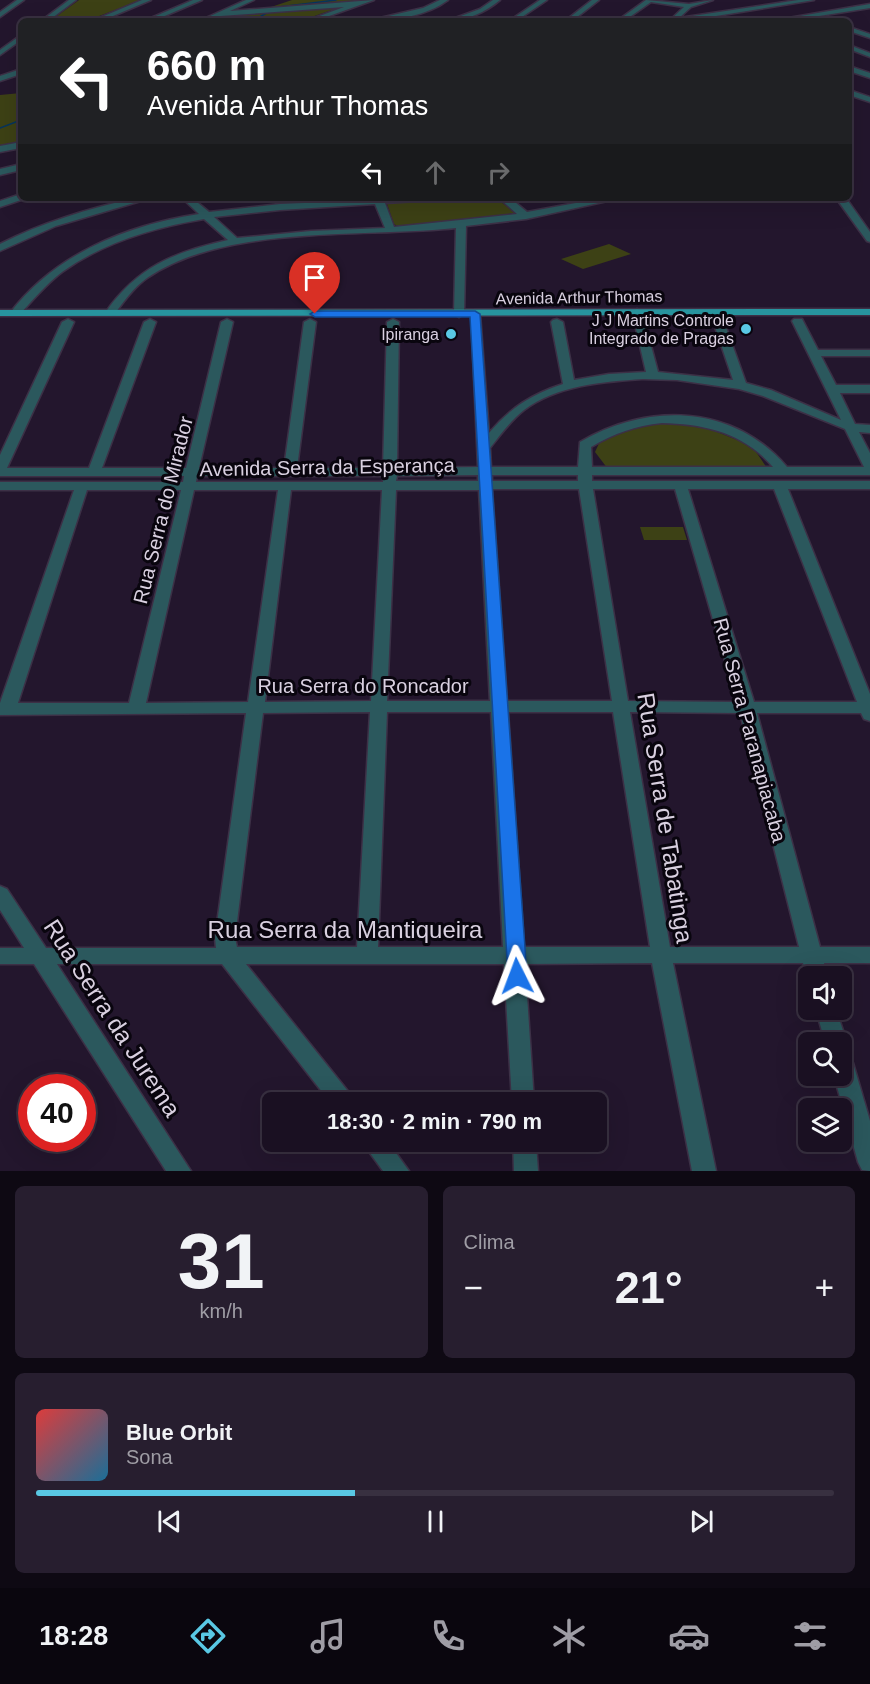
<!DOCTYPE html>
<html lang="pt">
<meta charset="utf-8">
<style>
body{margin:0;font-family:Arial,sans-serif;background:#271e2f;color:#f1f3f6;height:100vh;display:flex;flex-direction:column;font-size:22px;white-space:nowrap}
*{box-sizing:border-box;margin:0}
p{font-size:20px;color:#9f9da5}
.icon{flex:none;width:33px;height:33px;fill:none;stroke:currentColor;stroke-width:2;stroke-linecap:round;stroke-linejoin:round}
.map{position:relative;height:1171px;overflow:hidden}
.side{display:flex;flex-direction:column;gap:15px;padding:15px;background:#0e0913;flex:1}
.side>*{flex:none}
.guide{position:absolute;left:18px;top:18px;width:834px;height:183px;border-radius:9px;box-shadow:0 6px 24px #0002,0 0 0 2px #383040;background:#202124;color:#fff;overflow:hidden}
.buttons{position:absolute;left:798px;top:966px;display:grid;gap:12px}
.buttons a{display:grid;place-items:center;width:54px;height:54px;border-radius:9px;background:#1a1022;box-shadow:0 6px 24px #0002,0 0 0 2px #383040;font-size:30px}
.speed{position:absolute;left:18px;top:1074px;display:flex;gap:12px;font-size:30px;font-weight:700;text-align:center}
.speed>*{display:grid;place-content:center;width:78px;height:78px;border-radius:50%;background:#1a1022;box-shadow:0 6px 24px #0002,0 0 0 2px #383040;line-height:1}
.speed .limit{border:9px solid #d22;background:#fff;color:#111}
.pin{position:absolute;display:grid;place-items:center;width:51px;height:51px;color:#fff;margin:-62px -26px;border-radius:50% 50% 50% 0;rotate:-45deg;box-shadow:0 0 6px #0007}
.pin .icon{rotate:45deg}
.me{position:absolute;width:66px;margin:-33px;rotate:357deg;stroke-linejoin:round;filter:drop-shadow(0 0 4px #0008)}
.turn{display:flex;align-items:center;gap:21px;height:126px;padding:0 30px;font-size:27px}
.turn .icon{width:78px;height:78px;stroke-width:2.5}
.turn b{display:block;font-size:42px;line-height:51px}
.lanes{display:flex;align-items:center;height:57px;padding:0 30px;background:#0003;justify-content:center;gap:30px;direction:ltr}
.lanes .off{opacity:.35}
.big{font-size:45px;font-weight:600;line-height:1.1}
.side .tile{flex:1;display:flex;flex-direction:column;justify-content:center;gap:9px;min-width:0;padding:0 21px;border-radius:9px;background:#271e2f}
.side .dial{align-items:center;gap:0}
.dial b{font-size:78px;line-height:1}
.song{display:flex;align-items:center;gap:18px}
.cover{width:72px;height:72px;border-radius:9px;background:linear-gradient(135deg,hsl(0 70% 55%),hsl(200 70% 35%))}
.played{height:6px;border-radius:3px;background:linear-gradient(90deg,#59c8e4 40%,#383040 40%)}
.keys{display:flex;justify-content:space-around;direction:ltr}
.heat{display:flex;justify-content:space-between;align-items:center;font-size:33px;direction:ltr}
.side .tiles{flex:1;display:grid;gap:15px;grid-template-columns:1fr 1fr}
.tile:last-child{grid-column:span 2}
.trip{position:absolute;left:262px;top:1092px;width:345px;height:60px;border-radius:9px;background:#1a1022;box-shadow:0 6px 24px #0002,0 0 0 2px #383040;font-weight:600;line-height:60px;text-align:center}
.dock{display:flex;height:96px;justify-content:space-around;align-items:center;background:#0a060e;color:#9f9da5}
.dock .icon{width:42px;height:42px}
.dock .on{color:#59c8e4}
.dock b{font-size:27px;color:#f1f3f6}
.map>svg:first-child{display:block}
.green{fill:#3d4115}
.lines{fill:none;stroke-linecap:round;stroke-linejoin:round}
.stream{stroke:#06345e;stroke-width:1.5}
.minor-casing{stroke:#3c3046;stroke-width:3}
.major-casing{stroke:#3c3046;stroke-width:3}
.minor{fill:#2b585d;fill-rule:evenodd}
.major{fill:#27949e;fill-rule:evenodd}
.route{fill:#1a73e8;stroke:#114b97;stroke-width:1.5}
.poi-dot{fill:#59c8e4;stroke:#09050e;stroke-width:2}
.labels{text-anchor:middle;stroke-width:6;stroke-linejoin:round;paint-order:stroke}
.far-street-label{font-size:16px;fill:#d9d0e0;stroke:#09050e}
.far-poi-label{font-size:16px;fill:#d9d0e0;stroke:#09050e;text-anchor:end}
.street-label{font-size:20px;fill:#d9d0e0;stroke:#09050e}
.near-street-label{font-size:24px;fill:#d9d0e0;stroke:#09050e}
</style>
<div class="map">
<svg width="870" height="1171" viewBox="0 0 870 1171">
<rect width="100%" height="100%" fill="#23162d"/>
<path class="green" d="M79,0H142L86,21H50Z
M292,0H362L268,8Z
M338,8L300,21H210L224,15Z
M21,93V141L0,146V95Z
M441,198H495L517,213L399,227L394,224L387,204Z
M609,244L631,254L583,269L561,259Z
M668,422L710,429L752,446L767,468L608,469L595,452L601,439L632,425Z
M640,527H683L687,540H644Z"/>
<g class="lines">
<path class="stream" d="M279,7L336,0
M253,21L268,12
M0,128L21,120"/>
<g class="minor-casing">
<path id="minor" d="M17,0H24L0,17V12Z
M69,0H76L48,21H41Z
M142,0H151L101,21H92Z
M193,0H202L153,21H144Z
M246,0H254L230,11L374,0L315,21H306L344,7L220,16L208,21H199Z
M440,0H448C427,16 393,21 367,21L423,8Z
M493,0H500C486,12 466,21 447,21L480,9Z
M540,0H547L516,21H509Z
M592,0H599L572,21H565Z
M646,0L689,4L713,0L691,7L679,18L798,0H814L685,21H669L684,7L651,2L624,21H617Z
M870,4V8L787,21H771Z
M849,27L870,34V38L849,31Z
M21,35V40L0,55V50Z
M849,45L870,53V57L849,49Z
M849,66L870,73V78L849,71Z
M21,69V74L0,81V76Z
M849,90L870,97V102L849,95Z
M21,142V148L0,152V146Z
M21,164V170L0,175V169Z
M21,194V198L24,199L0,207V201Z
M135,198H151L56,226L0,251V244C43,222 88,209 135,198Z
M182,198H192L209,212L280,204L422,198L417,201L385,203L394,227L517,214L499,198H510L527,212L603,198H621L526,219L466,226L464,314L459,317L454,314L456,228C362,238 226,224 147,278C134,287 123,302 114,315H106L105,313C137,267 174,252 228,240L204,219C156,227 102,243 62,272C45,285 32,301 19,315L10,313C55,254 127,225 199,214ZM375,204L385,228L311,231L237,238L214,217L280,210Z
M836,198H846L870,232V242L867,241Z
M637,309L642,312L658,372L733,380L713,321L715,319H723L746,383L771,390L841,420L792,321L794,319H802L818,350H870V356H821L836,385H870V393H840L855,424L870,425V433L859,432L870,453V475H592V481H870V489H788L870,694V721L864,719L861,713H757L820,947H870V963H824L827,976H808V980L803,963H673L716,1171H692L652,963L525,964L534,1102H512L504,964H246L351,1095L354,1102H330L222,964H57L191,1171H166L34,964H0V948H24L0,910V886L7,889L46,948H216L215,938L246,713L0,715V703L74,490H0V482H183L184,476H0V455L62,322L68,319L74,322L7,468H89L144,322L150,319L156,322L102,468H186L221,322L227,319L233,322L199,468H284L304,322L310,319L316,322L297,468H383L387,322L393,319L399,322L397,468L478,467L471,312L480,314L489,433C510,408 532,394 563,384L551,322L553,320L557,319L563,322L574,380L609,374L646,372L632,312ZM643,379L677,380L739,389L763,396L845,429L864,467H787C733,404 648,402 580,442L578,467H491L490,448C500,435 511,420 524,410C558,385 602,382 643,379ZM662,423C705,424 744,433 773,467H592L591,447C615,433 635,426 662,423ZM478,475V481H396L397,476ZM492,475H578V481H492ZM197,476H383V482H196ZM492,489H579L612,701H507ZM593,489H675L737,702L628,701ZM688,489H774L857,702H754ZM87,490H181L129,703H18ZM194,490H278L248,702L146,703ZM291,490H382L371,701L265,702ZM396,490H479L490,701H387ZM370,712L357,947H237L235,938L263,713ZM387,712H491L503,947H378ZM508,712H613L650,947H524ZM630,712L740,713L799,947H670Z
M816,1010H836L847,1042L844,1049H842V1042H825Z
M842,1053L850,1056L853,1063L870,1121V1171L862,1170L858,1162L834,1076H842Z
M362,1142H388L409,1171H383Z
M513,1142H536L538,1171H514Z"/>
</g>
<g class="major-casing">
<path id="major" d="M870,309V315L0,316V310Z"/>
</g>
<use href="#minor" class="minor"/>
<use href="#major" class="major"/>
</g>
<path class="route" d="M475,311L480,314L527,976L524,982L517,984L510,982L508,976L470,317H315L310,314L315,311Z"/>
<g class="poi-dot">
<circle cx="746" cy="329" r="6"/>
<circle cx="451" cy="334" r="6"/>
</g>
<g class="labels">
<g class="far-street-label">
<text transform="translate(579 297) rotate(-1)" y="6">Avenida Arthur Thomas</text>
</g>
<g class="far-poi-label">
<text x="734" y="326">J J Martins Controle<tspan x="734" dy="18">Integrado de Pragas</tspan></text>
<text x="439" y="340">Ipiranga</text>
</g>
<g class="street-label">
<text transform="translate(327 467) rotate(-1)" y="7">Avenida Serra da Esperança</text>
<text transform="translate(163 510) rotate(-76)" y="7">Rua Serra do Mirador</text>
<text x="363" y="693">Rua Serra do Roncador</text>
<text transform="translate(750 730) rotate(75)" y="7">Rua Serra Paranapiacaba</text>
</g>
<g class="near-street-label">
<text transform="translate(665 818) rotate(81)" y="8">Rua Serra de Tabatinga</text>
<text x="345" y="938">Rua Serra da Mantiqueira</text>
<text transform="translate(112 1018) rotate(57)" y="8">Rua Serra da Jurema</text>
</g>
</g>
</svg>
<div class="buttons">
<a><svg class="icon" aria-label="sound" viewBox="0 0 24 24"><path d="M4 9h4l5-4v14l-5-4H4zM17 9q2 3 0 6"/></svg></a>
<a><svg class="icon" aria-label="search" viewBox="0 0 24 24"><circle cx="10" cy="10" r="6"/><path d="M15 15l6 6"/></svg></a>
<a><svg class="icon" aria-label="layers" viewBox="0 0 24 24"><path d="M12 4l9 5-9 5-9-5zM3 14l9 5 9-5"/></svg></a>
</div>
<div class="speed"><div class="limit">40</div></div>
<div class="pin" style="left:315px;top:314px;background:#d93025"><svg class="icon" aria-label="arrive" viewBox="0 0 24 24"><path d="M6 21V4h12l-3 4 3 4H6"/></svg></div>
<svg class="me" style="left:517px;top:976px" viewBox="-20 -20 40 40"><path d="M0-17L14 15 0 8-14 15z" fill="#1a73e8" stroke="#fff" stroke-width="4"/></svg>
<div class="trip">18:30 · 2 min · 790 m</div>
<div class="guide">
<div class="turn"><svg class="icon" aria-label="left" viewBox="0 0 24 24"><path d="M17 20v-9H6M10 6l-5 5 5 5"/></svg><div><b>660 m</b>Avenida Arthur Thomas</div></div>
<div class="lanes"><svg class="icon" aria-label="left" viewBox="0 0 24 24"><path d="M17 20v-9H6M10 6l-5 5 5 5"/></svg><svg class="icon off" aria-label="ahead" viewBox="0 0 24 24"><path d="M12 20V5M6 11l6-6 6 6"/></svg><svg class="icon off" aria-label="right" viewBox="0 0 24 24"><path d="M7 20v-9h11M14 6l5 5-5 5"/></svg></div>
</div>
</div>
<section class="side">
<div class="tiles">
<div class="tile dial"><b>31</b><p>km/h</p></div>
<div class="tile"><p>Clima</p>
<div class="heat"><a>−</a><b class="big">21°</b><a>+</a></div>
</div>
<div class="tile">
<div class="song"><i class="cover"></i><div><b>Blue Orbit</b><p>Sona</p></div></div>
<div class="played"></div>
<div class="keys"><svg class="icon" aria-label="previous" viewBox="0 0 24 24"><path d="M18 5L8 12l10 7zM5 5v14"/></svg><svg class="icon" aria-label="pause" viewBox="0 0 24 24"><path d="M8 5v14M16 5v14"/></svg><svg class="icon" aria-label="next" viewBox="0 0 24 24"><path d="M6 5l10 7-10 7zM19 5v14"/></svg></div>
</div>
</div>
</section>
<nav class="dock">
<b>18:28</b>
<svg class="icon on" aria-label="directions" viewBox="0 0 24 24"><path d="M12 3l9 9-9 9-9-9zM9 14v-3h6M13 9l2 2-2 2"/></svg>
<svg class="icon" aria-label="music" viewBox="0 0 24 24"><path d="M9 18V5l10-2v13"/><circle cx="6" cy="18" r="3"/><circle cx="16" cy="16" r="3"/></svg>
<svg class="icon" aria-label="phone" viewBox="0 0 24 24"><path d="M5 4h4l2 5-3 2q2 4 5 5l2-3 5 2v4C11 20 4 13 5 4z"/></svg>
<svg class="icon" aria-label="climate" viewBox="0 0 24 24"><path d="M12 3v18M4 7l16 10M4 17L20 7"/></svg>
<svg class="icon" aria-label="car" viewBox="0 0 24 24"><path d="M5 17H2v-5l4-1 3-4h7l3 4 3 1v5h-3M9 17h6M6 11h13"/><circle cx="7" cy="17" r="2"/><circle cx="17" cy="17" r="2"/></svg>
<svg class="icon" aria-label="filters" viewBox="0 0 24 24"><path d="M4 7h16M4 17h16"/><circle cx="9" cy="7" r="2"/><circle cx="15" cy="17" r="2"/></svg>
</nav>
